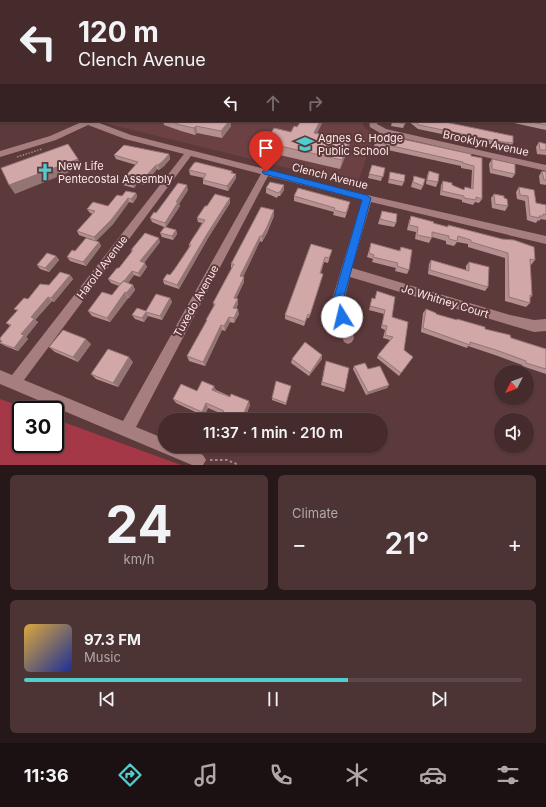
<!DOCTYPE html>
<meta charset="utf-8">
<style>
body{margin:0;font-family:Inter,sans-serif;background:#4c3334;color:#f1f3f6;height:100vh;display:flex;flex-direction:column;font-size:15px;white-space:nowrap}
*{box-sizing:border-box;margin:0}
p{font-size:13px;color:#b0a7a9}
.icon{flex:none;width:22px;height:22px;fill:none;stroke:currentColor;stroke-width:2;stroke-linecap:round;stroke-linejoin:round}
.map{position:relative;height:465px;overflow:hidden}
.panel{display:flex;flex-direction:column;gap:10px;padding:10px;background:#261818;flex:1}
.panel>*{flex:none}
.guide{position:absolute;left:0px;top:0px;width:546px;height:122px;box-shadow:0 1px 3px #0004,0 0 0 1px #5d4748;background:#452b2c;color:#f1f3f6;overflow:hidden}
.needle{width:26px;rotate:228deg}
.buttons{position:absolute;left:494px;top:365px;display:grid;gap:8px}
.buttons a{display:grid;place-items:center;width:40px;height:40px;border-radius:50%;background:#452b2c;box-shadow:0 1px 3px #0004,0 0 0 1px #5d4748;font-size:20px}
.speed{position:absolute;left:12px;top:401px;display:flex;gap:8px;font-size:20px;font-weight:700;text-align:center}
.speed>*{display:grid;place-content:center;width:52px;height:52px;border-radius:50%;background:#452b2c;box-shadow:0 1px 3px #0004,0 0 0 1px #5d4748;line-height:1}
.speed .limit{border:2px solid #111;border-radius:6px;background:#fff;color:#111}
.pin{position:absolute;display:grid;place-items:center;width:34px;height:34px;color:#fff;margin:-41px -17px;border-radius:50% 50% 50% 0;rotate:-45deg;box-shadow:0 0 4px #0007}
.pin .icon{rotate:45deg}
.me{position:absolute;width:44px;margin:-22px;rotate:351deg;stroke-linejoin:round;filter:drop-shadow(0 0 3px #0008)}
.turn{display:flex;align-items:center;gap:14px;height:84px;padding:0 12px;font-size:18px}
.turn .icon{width:52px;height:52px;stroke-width:2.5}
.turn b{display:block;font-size:28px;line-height:34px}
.lanes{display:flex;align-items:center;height:38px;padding:0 12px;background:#0003;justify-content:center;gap:20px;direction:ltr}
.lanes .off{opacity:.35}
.big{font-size:30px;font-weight:600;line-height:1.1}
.panel .card{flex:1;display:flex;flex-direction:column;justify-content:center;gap:6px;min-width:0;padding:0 14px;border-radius:6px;background:#4c3334}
.panel .dial{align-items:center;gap:0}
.dial b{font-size:52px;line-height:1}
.song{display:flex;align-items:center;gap:12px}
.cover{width:48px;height:48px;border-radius:6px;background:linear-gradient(135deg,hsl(40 70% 55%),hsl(230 70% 35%))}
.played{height:4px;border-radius:2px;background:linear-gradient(90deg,#52cdce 65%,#5d4748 65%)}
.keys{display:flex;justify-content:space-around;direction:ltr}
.heat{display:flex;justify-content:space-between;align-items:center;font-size:22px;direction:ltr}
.panel .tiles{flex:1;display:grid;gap:10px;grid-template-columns:1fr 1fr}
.card:last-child{grid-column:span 2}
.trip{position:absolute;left:158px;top:413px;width:230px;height:40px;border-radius:20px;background:#452b2c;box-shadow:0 1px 3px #0004,0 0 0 1px #5d4748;font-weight:600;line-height:40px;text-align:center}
.tabs{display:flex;height:64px;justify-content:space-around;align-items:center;background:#1c1112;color:#b0a7a9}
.tabs .icon{width:28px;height:28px}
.tabs .current{color:#52cdce}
.tabs b{font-size:18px;color:#f1f3f6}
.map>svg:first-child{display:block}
.built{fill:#6c4144}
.green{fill:#a53847}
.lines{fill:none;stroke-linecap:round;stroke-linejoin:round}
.stream{stroke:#86ac66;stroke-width:1.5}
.path-far2{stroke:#a6898a;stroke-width:1;stroke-dasharray:1 1;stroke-linecap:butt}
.path-far1{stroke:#a6898a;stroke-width:1.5;stroke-dasharray:1.5 1.5;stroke-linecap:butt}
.path{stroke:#a6898a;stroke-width:2;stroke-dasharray:2.5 2.5;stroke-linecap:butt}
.street{fill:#a77e7f;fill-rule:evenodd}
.secondary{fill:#828a8c;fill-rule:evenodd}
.wall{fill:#b59090}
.shaded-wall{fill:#937576}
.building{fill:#d2a7a8;stroke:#937576}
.route{fill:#1a73e8;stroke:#114b97}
.labels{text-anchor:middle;stroke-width:4;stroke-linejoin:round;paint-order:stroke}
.poi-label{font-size:11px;fill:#fee7e8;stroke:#5c393b;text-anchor:start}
.street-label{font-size:11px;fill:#fee7e8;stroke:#5c393b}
</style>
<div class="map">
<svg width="546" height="465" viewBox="0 0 546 465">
<rect width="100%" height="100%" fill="#5c393b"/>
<path class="built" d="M108,121H363V125L366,129L375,134L357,185L104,123Z"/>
<path class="green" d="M344,0H546V62L545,1H341Z
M0,399L30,410H21V444H55V419L181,465H0Z"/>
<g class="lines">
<path class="stream" d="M222,0L224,1
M261,1L264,0"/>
<path class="path-far2" d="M420,0L422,1
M40,1L43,0
M346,1L348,0
M495,1L498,0"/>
<path class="path-far1" d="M17,157L42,149"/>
<path class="path" d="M210,460H227L239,465"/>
<path class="street" d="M545,62H546V66H545Z
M545,111H546V115H545Z
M84,121H94L131,135L367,195L546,236V244L371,202L352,268L510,315L534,320L546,319V331L534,332L510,325L350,277L345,297V307L354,338L352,342L348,344L344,342L333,307V297L362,200L268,176L136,427L165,439V446H182L203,455L206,460L203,465H192L0,384V370L12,375L184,154L125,139L88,125L56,140L0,157V151L50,136ZM191,156L261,174L123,421L24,380Z
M369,121H377V124L386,129L546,165V171L380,133L370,127Z"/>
<path class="secondary" d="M0,8H1V12H0Z"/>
</g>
<path class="wall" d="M546,116V130L505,121H545Z
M163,121H230L231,126L222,138L197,133L195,135L181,131L164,125Z
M301,121H323L317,133L340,138H350L349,147L340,169L271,153L261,148V139L291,132L297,127Z
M391,121H406L403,128L391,126L392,122H390Z
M408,121H440L513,143L511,148L494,145L418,129Z
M375,142L471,156L482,158V199L479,203L475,202L473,205L462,202V200L440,195L441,185L443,181L463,190L465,187L471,189L472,170L461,168V166L374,147Z
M539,142L546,144V155L537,154L536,147Z
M169,154L170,159L164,166L159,170L157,169L144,185L138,183L134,188L123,185L121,181L136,165L116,159L114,155Z
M492,159L515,174L512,178L490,173L489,164Z
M372,165L385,168L381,181L368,178Z
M189,170L232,171L233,173L236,178L228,191L203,184V180L204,178L190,175Z
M429,171L438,182L436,187L426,184L427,176Z
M542,171L546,172V185L540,184L539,176Z
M390,172L404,182L402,186L388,183Z
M414,176L423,186L421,190L411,187Z
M519,187L536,203L546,205V220L541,219L539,221L538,220L536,223L527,220L525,201L517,199L516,192Z
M266,188L284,190L280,196H278L277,198L266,193Z
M188,190L179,204L180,206L166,227L176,230L177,234L173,240L162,237L160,233L164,227L152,222L150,218L156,213Z
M136,193L137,197L133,203L129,202L113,224L96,241L79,235L77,231L93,214L90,213L87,209L108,206L122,196Z
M494,194L504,198L508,206L505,211L492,208L491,198Z
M294,196L349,207L345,218L333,215L334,212L294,201Z
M230,198V203L208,238L179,289L164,284L163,280L170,275L174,270L189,247V245L202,223L198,222L197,218L207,206Z
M382,211L396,223L394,227L378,224Z
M274,216L267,233L262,242L260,241L243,277H244V282L236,299L238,304L236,309L239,314L234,323L230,322L225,331L222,330L205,366L189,361L187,356L207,321L206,320L214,306L213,303L231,269V264Z
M411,216L433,223L448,227V225L535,260L531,265L530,264L532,296L530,298V303L526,307L505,301V258L468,247V244L457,242L454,246L446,244V241L432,237L429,243L415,239L416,232L407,230L409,221Z
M99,242L101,246L86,266L70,261L67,257L75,251Z
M160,242L144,263L147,267L140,277L134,275L128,283L133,285L135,290L129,298H128L110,322L92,316L88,311L112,295L119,286L111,283L108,279L119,268L132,252L131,250Z
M371,243L399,251L401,247L409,270L407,274L395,271L396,268L372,262L373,259L367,257Z
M311,244L332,250L328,263L324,262L321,273L323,274L322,278L309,318H307L304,326L285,319V315Z
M56,256L59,260L49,272L40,269L37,265Z
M431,260L466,270V266L469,262L488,287L485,291L428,274L429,264Z
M70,275L73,279L54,302L52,301L35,320L38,322L26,337L28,339L18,351L5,346L0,343L1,342L0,341V338L10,326L6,323L17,311L14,309L49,285Z
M377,291L392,317L404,350L413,357L399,376L377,358L378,355L390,340L383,338L385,330L381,328L384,314L369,310L372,298H375Z
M170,298L172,302L162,320L148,316L144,322L135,319L132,315L146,311Z
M426,309L436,314L456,320L457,319L485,329L546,349V374L522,366V365L495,355L468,346L467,348L421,332L423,313Z
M91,344L78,362L55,352L49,347Z
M322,355V359L309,376L291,363L292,359Z
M133,362L118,387L96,379L91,374Z
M325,364L345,389L344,392L321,385Z
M354,366L368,369L389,385L387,388L366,395L353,369Z
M291,386L286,405L272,400V398Z
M216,390L250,405L244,420H228L224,418L222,414L208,408L204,416L176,403L173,399L197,391Z"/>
<path class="shaded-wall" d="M0,0H10L7,1H1V3H0Z
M229,121H230L231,126L222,138L221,131Z
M320,121H323L313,141L314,133Z
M196,126L197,133L195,135L194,128Z
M350,138L349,147L340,169L342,160Z
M169,154L170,159L164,166L159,170L158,165Z
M78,159L82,167L15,194L9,185Z
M156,165L157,169L144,185L142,180Z
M236,174V178L228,191L227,186Z
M136,179L138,183L134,188L132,184Z
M187,185L188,190L179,204L180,206L166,227L165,223L176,202Z
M284,185V190L280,196V192Z
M136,193L137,197L133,203L131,199Z
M128,198L129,202L113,224L96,241L94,237Z
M230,198V203L208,238L179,289L177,285L207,234Z
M274,210V216L262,242V236Z
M176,230L177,234L173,240L172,236Z
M260,236V241L241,281L240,276Z
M159,238L160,242L142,265L140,261Z
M99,242L101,246L86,266L83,262Z
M56,256L59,260L49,272L45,268Z
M145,263L147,267L140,277L138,273Z
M132,271L134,275L124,288L122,284Z
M70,275L73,279L54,302L51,298Z
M244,277V282L234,303V298Z
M133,285L135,290L129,298L126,293Z
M125,292L128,298L110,322L107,318Z
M48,297L52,301L35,320L38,322L26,337L28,339L18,351L14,348L21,334L31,317Z
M170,298L172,302L162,320L160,316Z
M238,299V304L234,313L233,308Z
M238,309L239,314L234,323V318Z
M146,312L148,316L144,322L142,318Z
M229,317L230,322L225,331L224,326Z
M221,325L222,330L205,366L203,362Z
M86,339L91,344L78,362L73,357Z
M322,355V359L309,376L310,373Z
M129,357L133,362L118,387L113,383Z
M389,385L387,388L366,395L368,392Z
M214,386L216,390L214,394L212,390Z
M249,401L250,405L244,420H241Z
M206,403L208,408L204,416L202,412Z"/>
<path class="building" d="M545,68L546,69V78H545Z
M545,116H546V125L527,121H545Z
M170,121H229L221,131L196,126L194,128L180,125Z
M301,121H320L314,133L340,138L341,136L350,138L342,160L271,144L261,139L269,136L274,128L291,132L294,126L297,127Z
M392,121H406L405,124Z
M415,121H440L513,136V143L496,141L419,125Z
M384,135L471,154V156L482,158V199L476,197V200L464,198V196L442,191L443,181L452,183V185L464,190L465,187L473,189L474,166L463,163V162L375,142L377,136L383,137Z
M539,142L546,144V150H540Z
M68,144L78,159L9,185L1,168Z
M124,145L169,154L163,161L158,165H156L142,180L136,179L132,184L121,181L138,162L114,155Z
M492,159L515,164V174L492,169Z
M196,162L232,171L231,173L236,174L227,186L203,180L206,174L189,170L194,163Z
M372,165L385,168L383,177L369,174Z
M429,171L439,174L438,182L427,180Z
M542,171L546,172V180H544Z
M390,172L405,175L404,182L389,179Z
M414,176L425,179L423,186L413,182Z
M270,182L284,185L280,192H279L278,193L266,188Z
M178,183L187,185L176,202H178L165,223L150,218L154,212L156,213Z
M519,187L534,190L536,203L546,205V215L543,214V216H539L540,218L530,216L528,196L520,195Z
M298,188L350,202L346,213L334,210L335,208L294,196Z
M126,191L136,193L131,199L128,198L111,220L94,237L77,231L95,211L87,209L93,202L108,206L117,195L122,196Z
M215,194L230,198L207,234L177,285L163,280L167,274L170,275L174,270L191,245H189L191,241L205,220L197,218L205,206H207Z
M494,194L504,196V198L507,199L508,206L495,204Z
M261,207L274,210L267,227L262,236H260L240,276L244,277L234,298L238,299L233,308L238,309L234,318L229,317L224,326L221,325L203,362L187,356L207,320H206L215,304L213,303L234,264H231Z
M382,211L397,214L396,223L380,219Z
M411,216L434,222L433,223L448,227V225L502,239L514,240L534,247L535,260L530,259L532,296L530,295V303L509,297L508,253L471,242V240L458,236L457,241L449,239V236L432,232V238L417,235L418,227L409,225Z
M165,227L176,230L172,236L160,233Z
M145,233L159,238L140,261L145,263L138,273L132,271L124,281H123L121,284L108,279L117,268H119L133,250H131Z
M86,238L99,242L83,262L67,257L72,250L75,251Z
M371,243L400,251L401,247L412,250L409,270L397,266L398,263L373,257L374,255L369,253Z
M311,244L332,250L329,258L325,257L320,273L323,274L310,315L308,314L305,322L285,315Z
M47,253L56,256L45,268L37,265Z
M431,260L469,271V262L489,267L488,287L430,270Z
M60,272L70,275L51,298L48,297L31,317L34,319L21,334L24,335L14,348L0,343L2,341L0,340V338L11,325L6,323L18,310L14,309L24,298L28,299L40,284L49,285Z
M123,281L133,285L126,293L125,292L107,318L88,311L102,292L112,295Z
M377,291L395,297L392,317L408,322L404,350L413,357L401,373L378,355L393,337L385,335L387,326L382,325L385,310L370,306L372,298L375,299Z
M156,294L170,298L160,316L146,312L142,318L132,315L137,308L146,311Z
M426,309L436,313V314L457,320V319L485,327V329L510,335L511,338L546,349V369L526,363V361L499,351L470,342V345L423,328Z
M63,330L86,339L73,357L49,347Z
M305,342L322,355L310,373L292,359Z
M108,349L129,357L113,383L91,374Z
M326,361L349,368L345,389L322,382Z
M365,363L368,369L380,366L389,385L368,392L354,366Z
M202,381L214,386L212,390L230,397L231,394L249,401L241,420H229L227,417L222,414L224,411L206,403L202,412L173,399L181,384L197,391Z
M276,381L291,386L286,403L272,398Z"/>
<path class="route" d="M266,169L366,195L371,198L344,297V307L348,317L346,321L342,322L338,321L334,307V297L362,200L264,174L262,172Z"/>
<defs>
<g id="school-bare" transform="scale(1.38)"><path d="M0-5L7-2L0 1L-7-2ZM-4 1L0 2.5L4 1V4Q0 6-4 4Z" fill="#52cdce" stroke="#5c393b" stroke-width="2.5" paint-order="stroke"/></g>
<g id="church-bare" transform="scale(1.38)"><path d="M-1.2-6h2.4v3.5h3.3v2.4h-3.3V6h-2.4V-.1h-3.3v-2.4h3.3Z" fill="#52cdce" stroke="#5c393b" stroke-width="2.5" paint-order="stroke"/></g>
</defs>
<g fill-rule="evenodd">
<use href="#school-bare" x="305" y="144"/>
<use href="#church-bare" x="45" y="172"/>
</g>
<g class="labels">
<g class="poi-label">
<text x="318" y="142">Agnes G. Hodge<tspan x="318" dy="13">Public School</tspan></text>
<text x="58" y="170">New Life<tspan x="58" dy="13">Pentecostal Assembly</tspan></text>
</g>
<g class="street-label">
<text transform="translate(486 143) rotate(12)" y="4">Brooklyn Avenue</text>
<text transform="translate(330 176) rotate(14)" y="4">Clench Avenue</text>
<text transform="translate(102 267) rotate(-53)" y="4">Harold Avenue</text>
<text transform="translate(196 301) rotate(-61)" y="4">Tuxedo Avenue</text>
<text transform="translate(445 301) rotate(17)" y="4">Jo Whitney Court</text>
</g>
</g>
</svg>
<div class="buttons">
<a><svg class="needle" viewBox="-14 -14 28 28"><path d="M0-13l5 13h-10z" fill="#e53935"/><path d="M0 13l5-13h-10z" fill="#b0a7a9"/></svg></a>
<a><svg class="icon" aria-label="sound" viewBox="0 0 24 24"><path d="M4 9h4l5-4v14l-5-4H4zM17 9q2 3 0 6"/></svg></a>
</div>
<div class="speed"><div class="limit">30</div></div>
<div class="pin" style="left:266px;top:172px;background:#d93025"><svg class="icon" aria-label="arrive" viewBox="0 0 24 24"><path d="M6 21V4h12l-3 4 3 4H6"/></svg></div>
<svg class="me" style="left:342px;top:317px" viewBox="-20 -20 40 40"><circle r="19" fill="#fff"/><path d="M0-13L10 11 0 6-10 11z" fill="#1a73e8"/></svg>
<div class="trip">11:37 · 1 min · 210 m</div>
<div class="guide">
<div class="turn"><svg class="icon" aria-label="left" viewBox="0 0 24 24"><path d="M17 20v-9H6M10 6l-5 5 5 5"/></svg><div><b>120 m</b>Clench Avenue</div></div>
<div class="lanes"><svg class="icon" aria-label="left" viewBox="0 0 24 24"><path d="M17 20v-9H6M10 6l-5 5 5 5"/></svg><svg class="icon off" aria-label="ahead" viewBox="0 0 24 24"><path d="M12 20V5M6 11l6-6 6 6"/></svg><svg class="icon off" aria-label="right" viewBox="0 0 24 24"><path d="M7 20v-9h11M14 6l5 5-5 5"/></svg></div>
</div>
</div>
<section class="panel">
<div class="tiles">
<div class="card dial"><b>24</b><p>km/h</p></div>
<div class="card"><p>Climate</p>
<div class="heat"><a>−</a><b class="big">21°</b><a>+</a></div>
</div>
<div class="card">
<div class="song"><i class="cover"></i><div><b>97.3 FM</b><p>Music</p></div></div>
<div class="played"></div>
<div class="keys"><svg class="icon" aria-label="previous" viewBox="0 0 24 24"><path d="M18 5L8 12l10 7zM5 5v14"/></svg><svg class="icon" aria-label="pause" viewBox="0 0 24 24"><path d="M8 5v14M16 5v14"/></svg><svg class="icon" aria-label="next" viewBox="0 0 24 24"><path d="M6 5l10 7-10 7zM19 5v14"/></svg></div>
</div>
</div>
</section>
<nav class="tabs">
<b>11:36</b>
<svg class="icon current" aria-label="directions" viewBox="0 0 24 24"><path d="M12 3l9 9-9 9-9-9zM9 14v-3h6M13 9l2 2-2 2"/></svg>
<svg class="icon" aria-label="music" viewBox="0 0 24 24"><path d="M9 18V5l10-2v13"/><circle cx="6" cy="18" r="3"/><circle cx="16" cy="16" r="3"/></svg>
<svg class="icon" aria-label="phone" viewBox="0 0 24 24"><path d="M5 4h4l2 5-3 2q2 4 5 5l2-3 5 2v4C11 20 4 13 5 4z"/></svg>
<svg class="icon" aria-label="climate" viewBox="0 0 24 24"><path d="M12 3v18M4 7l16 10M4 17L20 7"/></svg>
<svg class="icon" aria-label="car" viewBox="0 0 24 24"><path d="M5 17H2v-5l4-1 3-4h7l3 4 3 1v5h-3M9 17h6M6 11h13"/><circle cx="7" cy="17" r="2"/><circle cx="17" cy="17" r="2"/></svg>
<svg class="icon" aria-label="filters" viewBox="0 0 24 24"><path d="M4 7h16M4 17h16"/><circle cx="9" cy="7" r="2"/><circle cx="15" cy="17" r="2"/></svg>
</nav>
